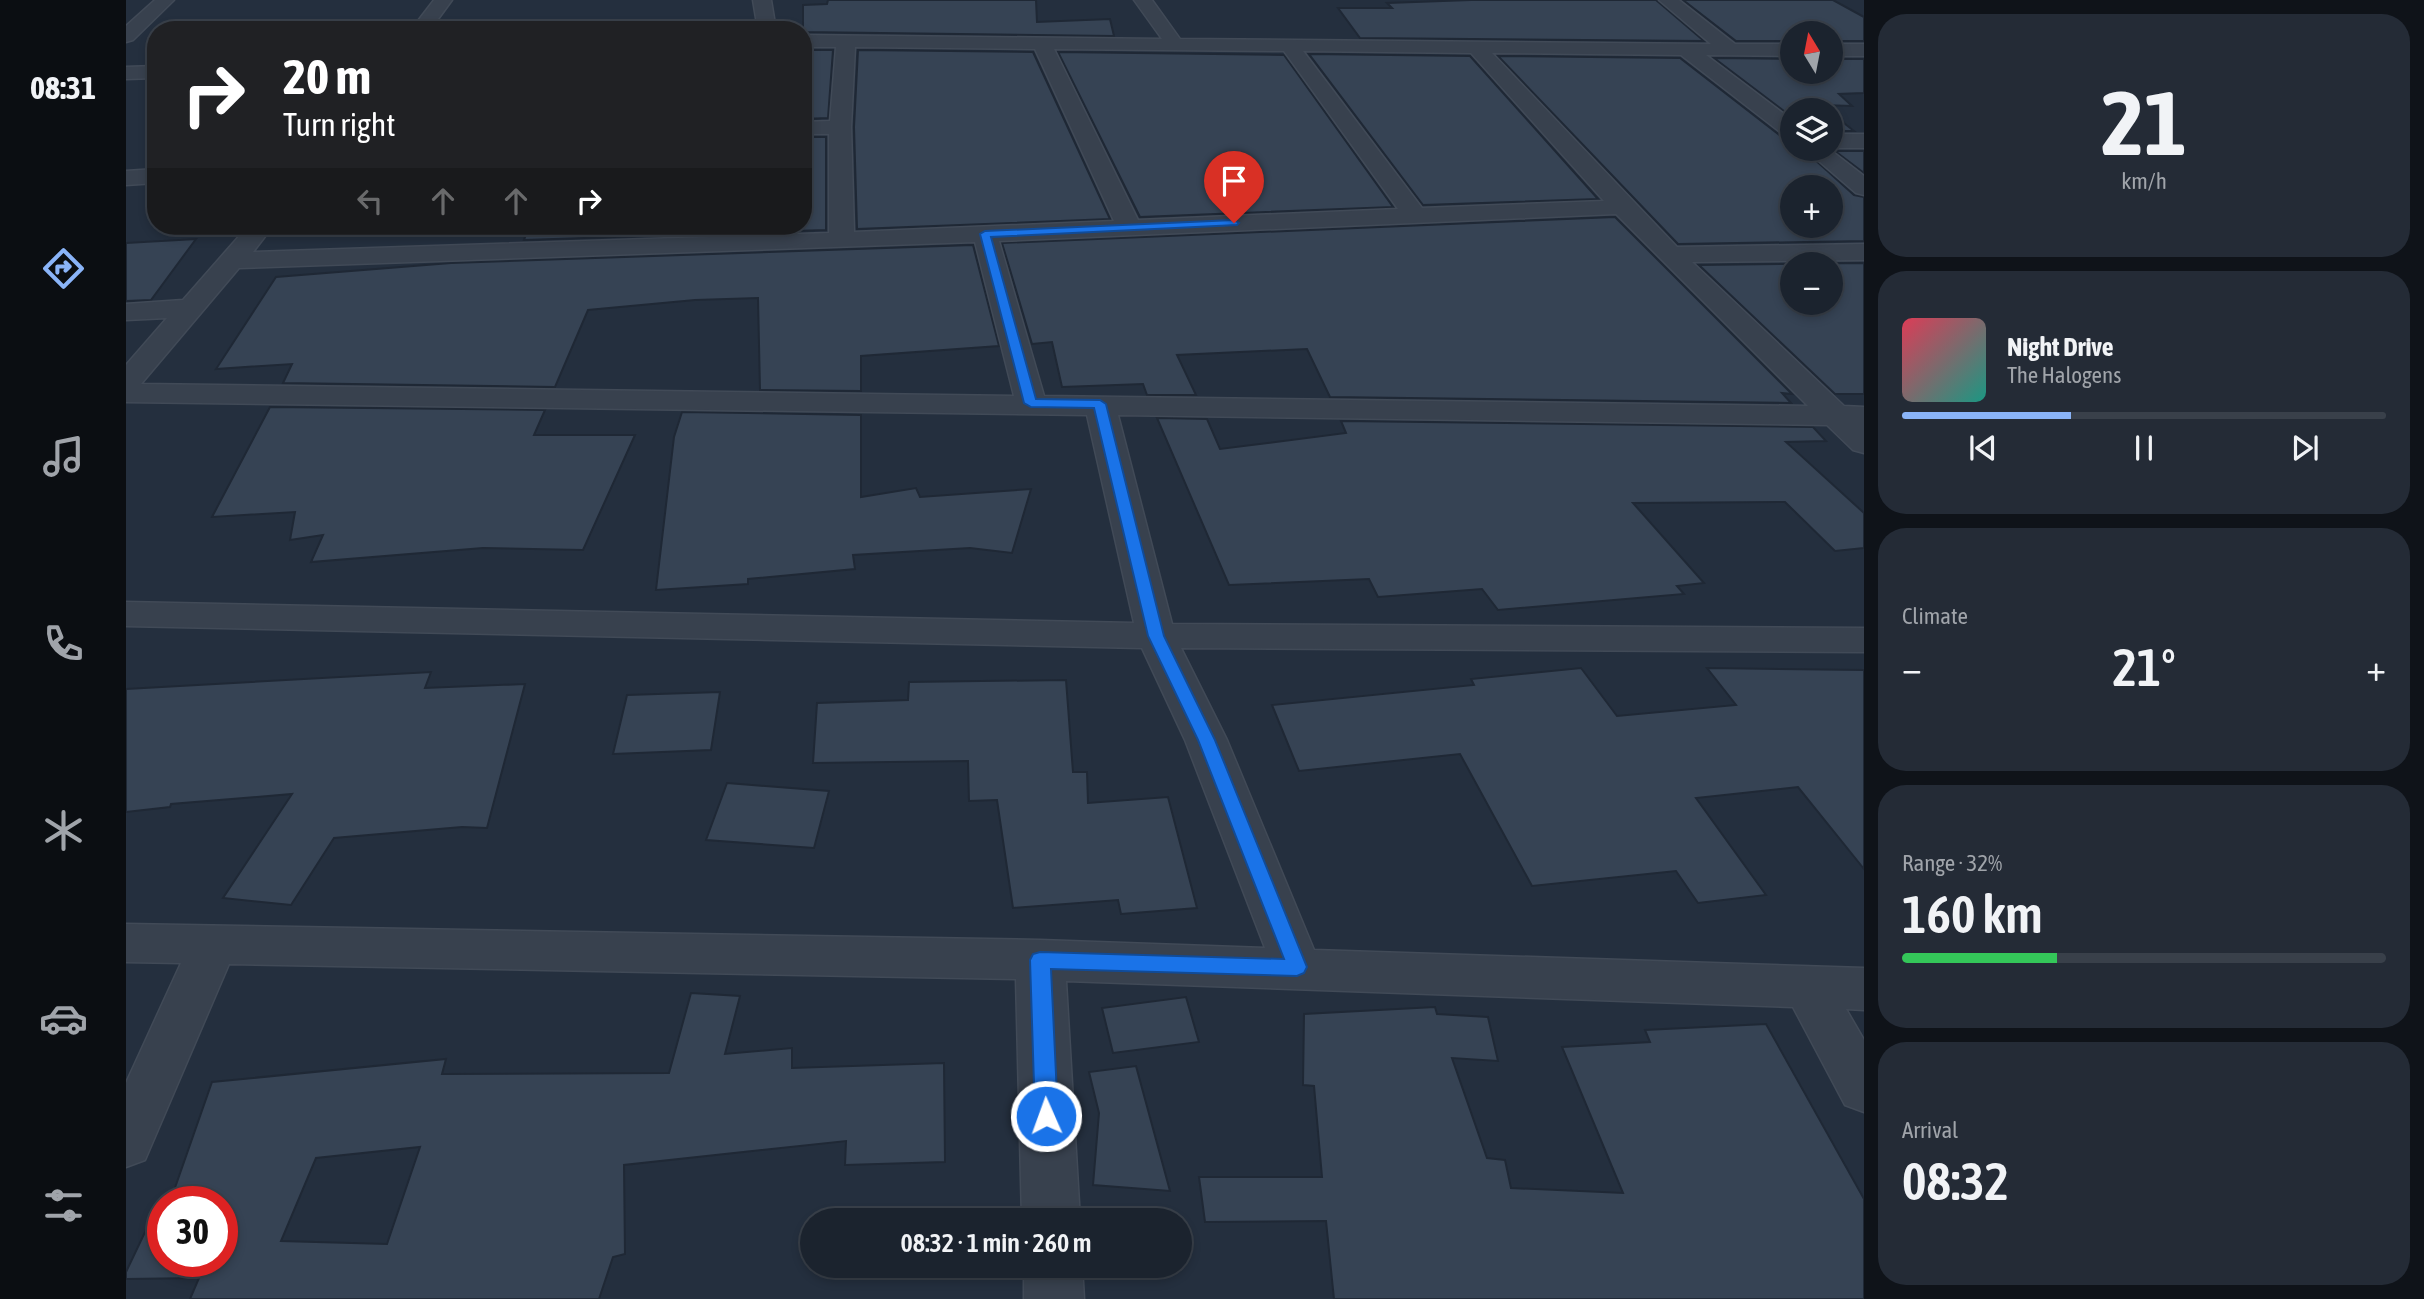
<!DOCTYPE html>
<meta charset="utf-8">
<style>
body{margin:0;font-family:"Asap Condensed",sans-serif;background:#242b36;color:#f1f3f6;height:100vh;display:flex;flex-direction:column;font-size:26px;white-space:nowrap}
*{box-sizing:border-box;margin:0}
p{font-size:23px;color:#a0a4aa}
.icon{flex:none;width:38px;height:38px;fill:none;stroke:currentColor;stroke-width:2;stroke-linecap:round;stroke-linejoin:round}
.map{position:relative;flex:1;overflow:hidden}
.panel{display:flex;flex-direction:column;gap:14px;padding:14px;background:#0f1319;width:560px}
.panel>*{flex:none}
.top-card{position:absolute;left:21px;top:21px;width:665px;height:214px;border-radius:28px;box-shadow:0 4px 10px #0003,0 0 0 2px #39404a;background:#202124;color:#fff;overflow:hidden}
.needle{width:46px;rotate:350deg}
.buttons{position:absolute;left:1654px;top:21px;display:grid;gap:14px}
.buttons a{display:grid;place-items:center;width:63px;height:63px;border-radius:50%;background:#1b232e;box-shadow:0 4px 10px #0003,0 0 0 2px #39404a;font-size:35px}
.speed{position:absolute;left:21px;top:1186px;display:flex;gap:14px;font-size:35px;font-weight:700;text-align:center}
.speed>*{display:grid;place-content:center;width:91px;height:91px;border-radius:50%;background:#1b232e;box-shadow:0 4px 10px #0003,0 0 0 2px #39404a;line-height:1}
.speed .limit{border:10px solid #d22;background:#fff;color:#111}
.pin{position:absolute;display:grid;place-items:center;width:60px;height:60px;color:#fff;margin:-72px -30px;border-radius:50% 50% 50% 0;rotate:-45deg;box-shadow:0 0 7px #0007}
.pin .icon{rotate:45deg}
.me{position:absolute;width:77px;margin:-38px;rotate:358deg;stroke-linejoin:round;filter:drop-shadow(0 0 5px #0008)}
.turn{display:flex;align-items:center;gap:24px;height:147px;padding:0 21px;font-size:32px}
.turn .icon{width:91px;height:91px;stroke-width:2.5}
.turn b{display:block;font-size:49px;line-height:60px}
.lanes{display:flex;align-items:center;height:66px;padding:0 21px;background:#0003;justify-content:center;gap:35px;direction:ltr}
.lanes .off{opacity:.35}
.big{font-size:52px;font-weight:600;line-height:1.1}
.panel .tile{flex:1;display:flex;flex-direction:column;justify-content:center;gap:10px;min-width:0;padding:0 24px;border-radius:28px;background:#242b36}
.panel .dial{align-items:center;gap:0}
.dial b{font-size:91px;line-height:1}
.song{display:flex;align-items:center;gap:21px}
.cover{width:84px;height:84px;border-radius:10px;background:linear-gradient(135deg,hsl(350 70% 55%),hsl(170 70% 35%))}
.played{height:7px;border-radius:4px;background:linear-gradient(90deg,#8ab4f8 35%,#39404a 35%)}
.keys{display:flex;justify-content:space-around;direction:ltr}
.heat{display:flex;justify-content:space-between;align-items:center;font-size:38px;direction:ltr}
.charge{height:10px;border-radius:5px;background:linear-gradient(90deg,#34c759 32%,#39404a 0)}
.trip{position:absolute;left:674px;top:1208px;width:392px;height:70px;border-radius:35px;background:#1b232e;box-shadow:0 4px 10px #0003,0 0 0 2px #39404a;font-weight:600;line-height:70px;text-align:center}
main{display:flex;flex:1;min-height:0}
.dock{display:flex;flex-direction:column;width:126px;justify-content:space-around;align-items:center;background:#0b0e12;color:#a0a4aa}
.dock .icon{width:49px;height:49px}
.dock .selected{color:#8ab4f8}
.dock b{font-size:32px;color:#f1f3f6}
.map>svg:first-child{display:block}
.building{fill:#364354;stroke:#1f2835;stroke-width:2;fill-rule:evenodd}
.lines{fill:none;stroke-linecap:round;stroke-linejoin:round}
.minor-casing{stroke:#414a57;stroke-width:3}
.minor{fill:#38414e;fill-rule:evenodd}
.route{fill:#1a73e8;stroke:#114b97;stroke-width:2}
</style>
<main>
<nav class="dock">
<b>08:31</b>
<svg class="icon selected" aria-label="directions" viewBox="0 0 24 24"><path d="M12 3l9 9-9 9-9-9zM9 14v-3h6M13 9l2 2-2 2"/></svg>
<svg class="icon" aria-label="music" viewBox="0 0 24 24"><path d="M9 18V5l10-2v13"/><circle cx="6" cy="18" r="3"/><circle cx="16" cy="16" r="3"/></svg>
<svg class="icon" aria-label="phone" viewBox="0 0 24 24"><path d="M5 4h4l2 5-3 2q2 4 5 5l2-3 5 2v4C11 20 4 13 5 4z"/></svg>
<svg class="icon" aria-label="climate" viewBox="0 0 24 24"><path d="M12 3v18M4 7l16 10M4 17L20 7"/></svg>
<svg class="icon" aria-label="car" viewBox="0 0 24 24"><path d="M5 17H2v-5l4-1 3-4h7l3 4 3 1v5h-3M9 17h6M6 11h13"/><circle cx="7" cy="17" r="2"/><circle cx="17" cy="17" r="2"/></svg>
<svg class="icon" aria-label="filters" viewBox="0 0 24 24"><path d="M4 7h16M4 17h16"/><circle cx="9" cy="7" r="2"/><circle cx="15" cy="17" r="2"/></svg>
</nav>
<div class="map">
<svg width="1738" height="1299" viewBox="0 0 1738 1299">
<rect width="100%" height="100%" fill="#242f3e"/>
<path class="building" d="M702,0H910L911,22L984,19L988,36L677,32V5L701,4Z
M1345,0H1530L1578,41L1234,38L1212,8H1266L1261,3Z
M1557,0H1707L1738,17V41H1704V33H1666V41H1610Z
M677,50H707L702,118L677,119Z
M732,50L907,52L984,219L731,229L728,127Z
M932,52L1158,55L1267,207L1014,217Z
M1183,54L1344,56L1472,199L1297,205Z
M1372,56L1554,58L1656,137L1666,139V149H1677L1728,195L1738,197V241L1552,244ZM1666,187H1704V226H1666Z
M1588,58L1666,59V72H1704V59H1738V93L1713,94L1726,106L1697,105L1703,110H1666V117Z
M1704,112L1728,131H1704Z
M677,137H700V230L398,240L403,226H677Z
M1709,151H1738V173Z
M1489,217L1666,394L1656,393L1665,403L1204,397L1181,349L1051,355L1070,395H1021L1017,384L936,387L926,342L906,344L876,243Z
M70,239L25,300L0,301V243Z
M847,245L873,346L735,356V391L634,390L632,298L569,300L462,310L429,387L157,383L166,364L90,369L150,277L325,263Z
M1738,263V394H1709L1573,265ZM1666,264H1704V303H1666Z
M144,407L419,410L408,435H509L457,550L357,548L185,562L197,535L164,540L169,512L86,517Z
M556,412L735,415V497L790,488L794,497L905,489L886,553L844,548L727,555L729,569L622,579V584L530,590L548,437Z
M1031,418L1081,419L1094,449L1220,433L1215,421L1687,427L1700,441L1660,442L1738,513V548L1709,551L1659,502L1507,503L1578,583L1551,586L1558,594L1372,610L1356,589L1252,597L1243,579L1103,585Z
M1455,668L1491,716L1610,705L1581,668L1738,670V869L1672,787L1570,798L1640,895L1572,903L1550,871L1406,886L1334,754L1173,771L1146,705L1348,685L1345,679Z
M305,672L299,688L399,684L361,828L336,827L208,838L165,905L97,898L166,794L45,804L44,807L0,812V689Z
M940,680L947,772H961L962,803L1042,797L1071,908L995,914L992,900L887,908L871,800L843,801L842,761L687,763L691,703L782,700L783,682Z
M594,692L585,750L487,754L501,695Z
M601,783L703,791L688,848L580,840Z
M565,993L614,996L599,1054L666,1048V1068L818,1063L819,1162L719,1165L720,1141L498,1165L499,1254L487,1257L473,1299H64L73,1278L0,1279V1272L30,1209H37V1262H96V1202H44L86,1082L320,1059L316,1074L543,1073ZM294,1147L261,1244L155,1241L190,1158Z
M1060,997L1073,1042L987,1053L976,1008Z
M1309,1007L1311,1014L1362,1017L1372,1061L1326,1058L1361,1158L1379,1160L1385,1188L1497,1193L1436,1047L1524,1042L1519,1030L1640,1024L1738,1199V1299H1208L1200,1221L1079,1222L1073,1177H1196L1188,1086L1177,1085L1178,1014Z
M1010,1066L1044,1191L967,1185L973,1113L963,1072Z"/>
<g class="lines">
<g class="minor-casing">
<path id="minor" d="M29,0H48L7,40L0,42V26Z
M308,0H326L304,30H285Z
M627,0H645L650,30H632Z
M1008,0H1026L1054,39L1585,44L1533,0H1553L1609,44H1666V56L1580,55L1666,120V136L1658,135L1555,55L1366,53L1551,247L1738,244V260L1566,262L1718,406L1738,407V453L1727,450L1701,425L992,415L1046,624L1738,628V652L1055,648L1101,740L1188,950L1738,968V1010L1720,1009L1738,1040V1112L1719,1105L1667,1007L940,981L954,1220H896L890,979L103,964L19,1160L0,1167V1083L55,963L0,962V924L914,940L1139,948L1059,740L1016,648L0,626V602L1008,623L961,415L0,402V365L41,318L0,320V304L57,300L122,226H147L127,252L703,233V134H677V122L704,121L710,47H677V35L1036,39ZM729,47L909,49L988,221L728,232L725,127ZM928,49L1158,51L1272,209L1012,220ZM1177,51L1345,53L1478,201L1296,208ZM1490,214L1682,406L918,396L873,241ZM849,242L888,396L15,384L113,268Z
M1704,44H1738V56H1704Z
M30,66V78L0,79V67Z
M1704,134H1738V148H1704Z
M1679,149H1703L1738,176V195L1730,193Z
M30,169V183L0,185V171Z
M898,1265H956L958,1299H898Z"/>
</g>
<use href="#minor" class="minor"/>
</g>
<path class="route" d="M1108,220L1113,223L1111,225L865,237L910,399L974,400L980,404L1038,636L1089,740L1181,967L1178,973L1171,976L925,969L932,1116L928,1123L920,1126L913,1123L909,1116L904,960L907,954L914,952L1158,959L1072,740L1022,636L968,408L905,407L898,403L854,234L859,231Z"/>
</svg>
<div class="buttons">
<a><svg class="needle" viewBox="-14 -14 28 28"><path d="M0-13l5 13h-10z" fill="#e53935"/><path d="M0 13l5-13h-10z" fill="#a0a4aa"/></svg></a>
<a><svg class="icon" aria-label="layers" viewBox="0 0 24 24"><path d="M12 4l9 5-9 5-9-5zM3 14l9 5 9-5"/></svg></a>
<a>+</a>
<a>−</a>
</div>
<div class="speed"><div class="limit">30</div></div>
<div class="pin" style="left:1108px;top:223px;background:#d93025"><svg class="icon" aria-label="arrive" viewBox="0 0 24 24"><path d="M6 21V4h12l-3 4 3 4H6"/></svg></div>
<svg class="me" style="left:920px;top:1116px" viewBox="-20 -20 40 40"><circle r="17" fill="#1a73e8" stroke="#fff" stroke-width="3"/><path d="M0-11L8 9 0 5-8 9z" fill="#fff"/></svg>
<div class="trip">08:32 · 1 min · 260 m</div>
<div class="top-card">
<div class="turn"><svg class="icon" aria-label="right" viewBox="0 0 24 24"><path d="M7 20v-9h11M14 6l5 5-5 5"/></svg><div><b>20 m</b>Turn right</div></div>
<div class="lanes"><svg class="icon off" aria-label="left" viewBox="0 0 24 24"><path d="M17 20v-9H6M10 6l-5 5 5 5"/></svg><svg class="icon off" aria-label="ahead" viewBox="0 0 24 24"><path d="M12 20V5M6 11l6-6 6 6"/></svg><svg class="icon off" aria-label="ahead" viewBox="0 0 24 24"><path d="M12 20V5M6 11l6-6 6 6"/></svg><svg class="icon" aria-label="right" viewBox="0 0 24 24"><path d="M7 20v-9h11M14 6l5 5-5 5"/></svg></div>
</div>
</div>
<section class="panel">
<div class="tile dial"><b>21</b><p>km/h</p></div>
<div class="tile">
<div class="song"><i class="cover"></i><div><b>Night Drive</b><p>The Halogens</p></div></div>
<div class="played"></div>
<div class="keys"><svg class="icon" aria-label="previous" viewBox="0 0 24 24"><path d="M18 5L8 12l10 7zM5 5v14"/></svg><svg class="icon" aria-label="pause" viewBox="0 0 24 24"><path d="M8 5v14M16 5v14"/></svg><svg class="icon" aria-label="next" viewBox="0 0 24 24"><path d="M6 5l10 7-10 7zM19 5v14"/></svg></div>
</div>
<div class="tile"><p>Climate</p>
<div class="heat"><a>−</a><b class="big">21°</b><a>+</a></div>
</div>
<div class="tile"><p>Range · 32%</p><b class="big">160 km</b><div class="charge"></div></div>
<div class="tile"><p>Arrival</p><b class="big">08:32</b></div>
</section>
</main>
